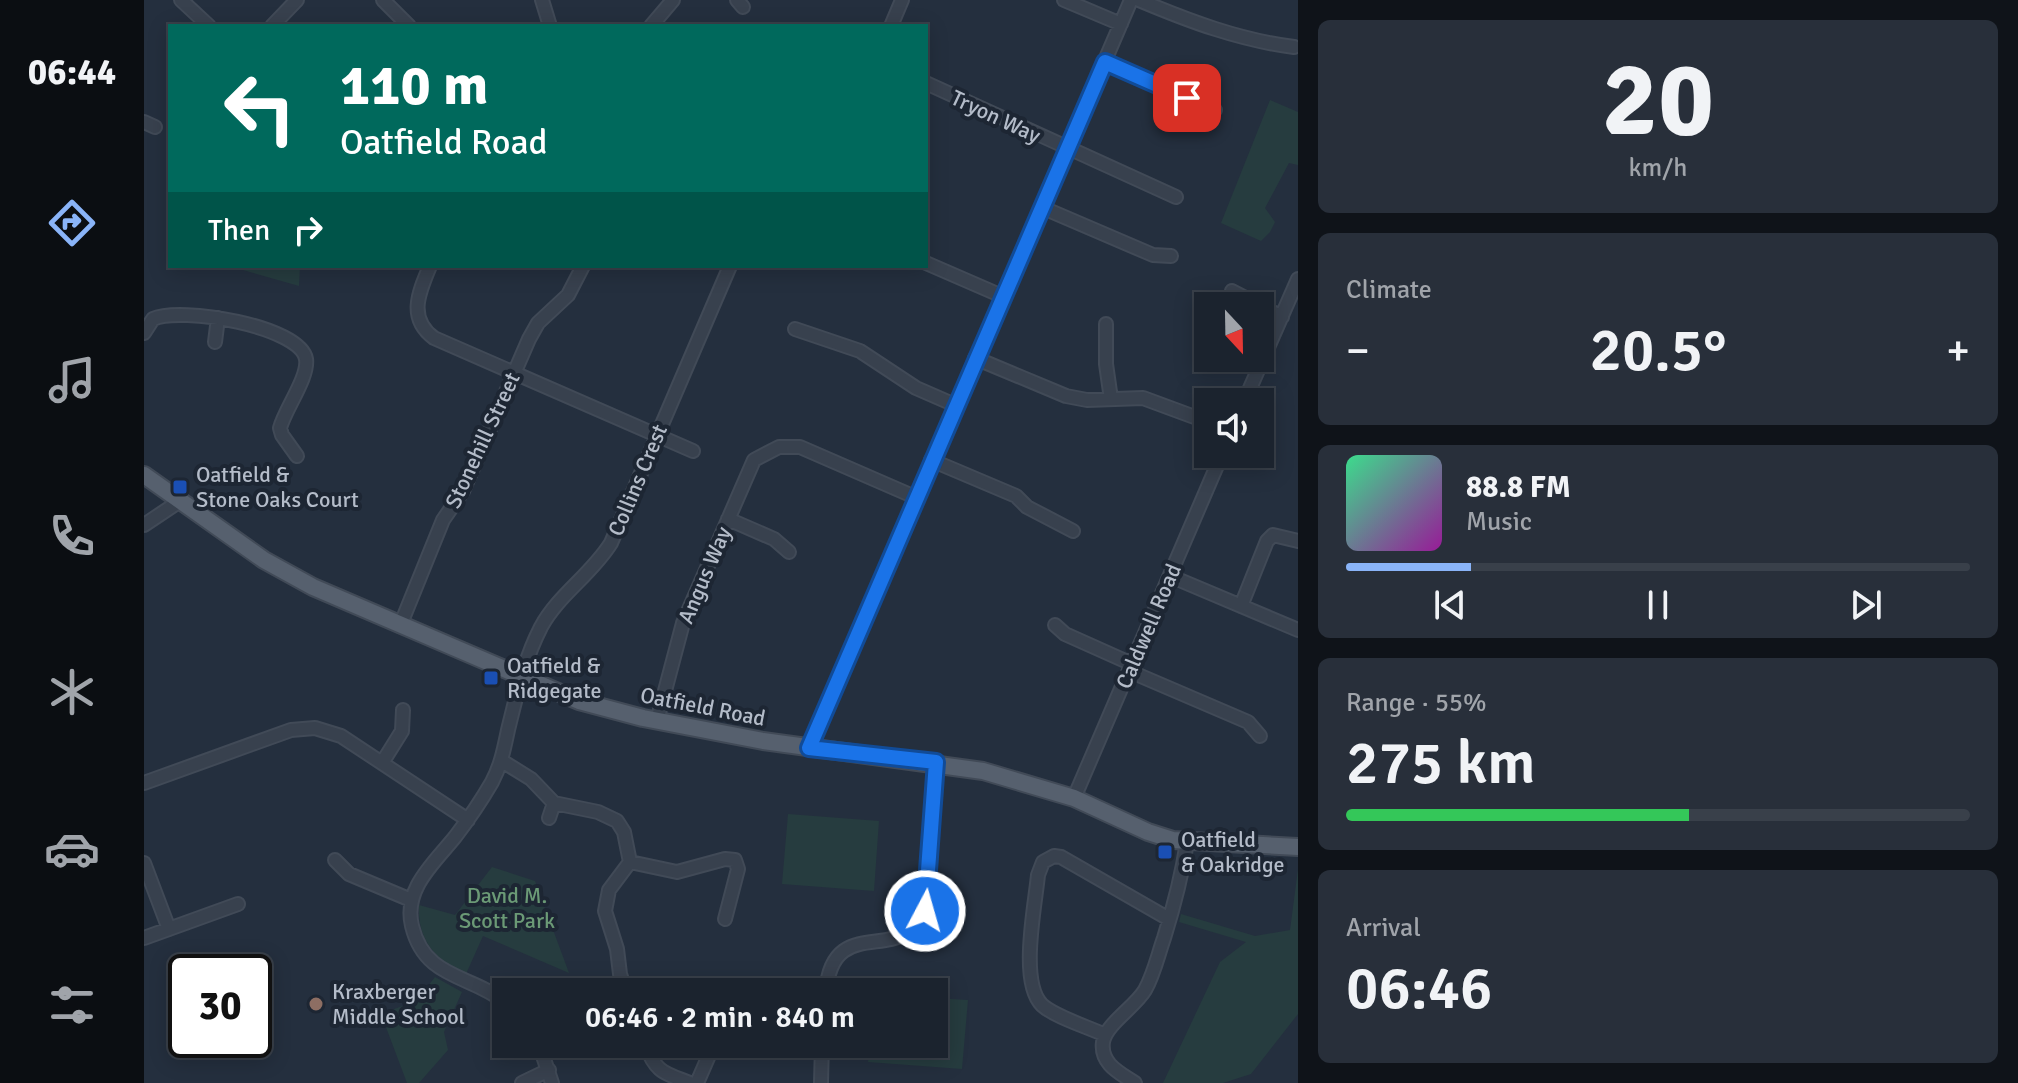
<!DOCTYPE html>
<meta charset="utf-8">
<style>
body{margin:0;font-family:Signika,sans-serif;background:#282f3a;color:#f1f3f6;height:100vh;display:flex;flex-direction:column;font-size:30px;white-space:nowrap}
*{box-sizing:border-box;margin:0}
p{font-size:26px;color:#a0a4aa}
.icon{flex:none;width:44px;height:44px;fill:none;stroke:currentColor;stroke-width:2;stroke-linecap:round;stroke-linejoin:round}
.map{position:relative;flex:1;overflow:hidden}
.details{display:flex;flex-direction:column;gap:20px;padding:20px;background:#0f1319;width:720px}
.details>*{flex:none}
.hud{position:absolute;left:24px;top:24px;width:760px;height:244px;border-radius:0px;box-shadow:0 4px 20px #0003,0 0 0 2px #39404a;background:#00695c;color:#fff;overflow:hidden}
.needle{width:52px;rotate:158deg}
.tools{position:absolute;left:1050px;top:292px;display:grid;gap:16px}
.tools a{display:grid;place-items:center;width:80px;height:80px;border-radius:0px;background:#1b232e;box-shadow:0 4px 20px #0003,0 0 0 2px #39404a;font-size:40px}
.speed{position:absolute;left:24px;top:954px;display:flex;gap:16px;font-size:40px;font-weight:700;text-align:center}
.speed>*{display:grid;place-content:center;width:104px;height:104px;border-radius:50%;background:#1b232e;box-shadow:0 4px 20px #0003,0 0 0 2px #39404a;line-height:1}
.speed .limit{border:4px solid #111;border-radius:12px;background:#fff;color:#111}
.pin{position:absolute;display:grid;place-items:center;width:68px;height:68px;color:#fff;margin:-34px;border-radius:16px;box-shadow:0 4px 12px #0006}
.me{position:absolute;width:88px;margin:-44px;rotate:6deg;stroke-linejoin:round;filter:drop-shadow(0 0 6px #0008)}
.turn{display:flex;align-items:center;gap:28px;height:168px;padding:0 40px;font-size:36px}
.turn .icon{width:104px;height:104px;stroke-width:2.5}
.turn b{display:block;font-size:56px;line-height:68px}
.then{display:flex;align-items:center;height:76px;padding:0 40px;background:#0003;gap:16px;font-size:30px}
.big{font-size:60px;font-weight:600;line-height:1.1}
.details .widget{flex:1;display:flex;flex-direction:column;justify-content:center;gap:12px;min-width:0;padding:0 28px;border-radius:12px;background:#282f3a}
.details .dial{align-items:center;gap:0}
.dial b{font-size:104px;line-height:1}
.song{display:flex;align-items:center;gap:24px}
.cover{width:96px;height:96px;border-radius:12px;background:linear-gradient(135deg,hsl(150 70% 55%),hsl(300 70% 35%))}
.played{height:8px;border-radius:4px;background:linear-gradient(90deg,#8ab4f8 20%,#39404a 20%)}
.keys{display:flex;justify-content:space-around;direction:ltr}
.heat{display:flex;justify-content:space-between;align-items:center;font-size:44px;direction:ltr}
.charge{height:12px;border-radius:6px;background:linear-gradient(90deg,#34c759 55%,#39404a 0)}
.trip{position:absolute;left:348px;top:978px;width:456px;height:80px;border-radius:0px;background:#1b232e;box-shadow:0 4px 20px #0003,0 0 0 2px #39404a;font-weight:600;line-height:80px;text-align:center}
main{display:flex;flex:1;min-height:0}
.tabs{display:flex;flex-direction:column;width:144px;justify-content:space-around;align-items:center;background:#0b0e12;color:#a0a4aa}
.tabs .icon{width:56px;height:56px}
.tabs .on{color:#8ab4f8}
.tabs b{font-size:36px;color:#f1f3f6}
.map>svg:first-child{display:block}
.green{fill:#263c3f}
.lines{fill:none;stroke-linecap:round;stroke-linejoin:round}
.minor-casing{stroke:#414a57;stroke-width:16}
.major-casing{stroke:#414a57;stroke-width:20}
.minor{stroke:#38414e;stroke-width:12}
.major{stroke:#56606e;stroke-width:16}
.route-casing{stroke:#114b97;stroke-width:20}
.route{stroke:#1a73e8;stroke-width:14}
.transit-dot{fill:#1a4fb4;stroke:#1d2633;stroke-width:3}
.education-dot{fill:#8d6e63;stroke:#1d2633;stroke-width:3}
.labels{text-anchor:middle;stroke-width:8;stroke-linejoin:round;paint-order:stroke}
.street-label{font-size:22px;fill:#b4bcc9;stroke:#1d2633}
.poi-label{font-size:22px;fill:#b4bcc9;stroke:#1d2633;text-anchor:start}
.park-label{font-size:22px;fill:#6b9a76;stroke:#1d2633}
</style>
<main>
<nav class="tabs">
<b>06:44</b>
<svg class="icon on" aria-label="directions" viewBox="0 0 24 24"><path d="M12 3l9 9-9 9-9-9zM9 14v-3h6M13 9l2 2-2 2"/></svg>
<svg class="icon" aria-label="music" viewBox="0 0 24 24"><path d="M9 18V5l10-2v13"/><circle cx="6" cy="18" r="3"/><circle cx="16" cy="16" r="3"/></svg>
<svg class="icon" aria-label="phone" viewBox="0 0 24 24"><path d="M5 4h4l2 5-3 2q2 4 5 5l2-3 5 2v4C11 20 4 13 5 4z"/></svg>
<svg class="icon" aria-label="climate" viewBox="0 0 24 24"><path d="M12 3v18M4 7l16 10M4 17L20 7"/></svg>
<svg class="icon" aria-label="car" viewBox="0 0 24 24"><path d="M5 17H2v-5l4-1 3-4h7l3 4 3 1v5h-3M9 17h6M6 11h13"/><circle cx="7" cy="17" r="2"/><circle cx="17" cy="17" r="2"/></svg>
<svg class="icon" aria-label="filters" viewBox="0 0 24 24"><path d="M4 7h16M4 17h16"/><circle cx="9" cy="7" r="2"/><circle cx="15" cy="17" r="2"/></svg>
</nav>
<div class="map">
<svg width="1154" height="1083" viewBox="0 0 1154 1083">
<rect width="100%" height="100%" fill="#242f3e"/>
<path class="green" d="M1126,100L1154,112V165L1145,163L1121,208L1131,222L1126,232L1117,241L1077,223Z
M85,266H156L155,286Z
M644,814L735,821L730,891L638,884Z
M348,867L391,881L425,973L339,936L322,974C291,961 273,939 275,905L311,915Z
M1154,869V1014L1107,1074L1079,1083H1019L1076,962L1102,942L1035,922L1037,914L1111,936L1146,930Z
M291,977L318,992L300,1032L304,1050L275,1083H263L237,1014L272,1001Z
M790,998L824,1000L818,1069L724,1062L726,1044H790Z"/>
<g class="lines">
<g class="minor-casing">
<path id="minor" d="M37,0L65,26
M239,0L265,26
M398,0L406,26
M593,0L599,7
M920,0L977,24
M995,0C1045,21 1095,40 1150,47
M128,26L153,0
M507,26L529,0
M747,26L758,0
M961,62L1071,110
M782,83L1032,197
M0,122L11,127
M897,207L1009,255L1027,256
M782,263L858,296
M286,266C275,292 263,318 290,338L549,451
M1088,291L1138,317
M962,324V364L967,399
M651,329L716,351L772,388L811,405
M0,333L9,319C36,306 156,326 162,359C165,377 141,409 136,428L138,435L153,456
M71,342L74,318
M831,358L922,396L943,400L999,398L1064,422
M1100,402L1154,279
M787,460L872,496L883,507L929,531
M584,519L630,539L645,552
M0,525L36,501
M1026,576L1154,630
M1097,606L1123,541L1129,535L1154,541
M911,625L921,634L988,664
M256,626L299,520L319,491L385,339L394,323L424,295L439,266
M985,671L1104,722L1116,736
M513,721L539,623L610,460L635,447H656L771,497
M665,748L987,0
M358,761L387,779L410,803L454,812L473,821L480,832L486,862L465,890L461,911L473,949L476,974L482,992
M238,763L258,731L259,710
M0,783L147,730L171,728L197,736L324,820
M930,798L1078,454
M405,818L410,803
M191,860L205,874L267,900
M486,862L533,872L581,859L591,860L594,869L581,919
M0,863L25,929
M0,938L94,904
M682,992C689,907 765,973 783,903L792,762
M362,1003C327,974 281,980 268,926C259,889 290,863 311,837C324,820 337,801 348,782C357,765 360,749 364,730C373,694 380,660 397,627C415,594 447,575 467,543L586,266
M961,1035C944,1027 911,1017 898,1005C875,982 891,907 894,875L899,862L910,856L917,857L1025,919
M395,1044L408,1083
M501,1044C512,1073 520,1073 546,1083
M378,1083L405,1070
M553,1083L570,1044
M677,1083L678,1044
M991,1083C976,1073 956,1064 959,1042C962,1024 991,1007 1001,990C1010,974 1014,955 1020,938C1030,906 1038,875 1043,842"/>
</g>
<g class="major-casing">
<path id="major" d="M0,475L120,560L169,587L435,701L499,718L619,741L839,771L930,798L1004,832L1029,840L1154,847"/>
</g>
<use href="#minor" class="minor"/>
<use href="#major" class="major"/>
</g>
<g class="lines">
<g class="route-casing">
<path id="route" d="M781,911L792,762L665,748L961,62L1043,98"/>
</g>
<use href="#route" class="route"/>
</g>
<g class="transit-dot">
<rect x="28" y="479" width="16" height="16" rx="4"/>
<rect x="339" y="670" width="16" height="16" rx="4"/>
<rect x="1013" y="844" width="16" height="16" rx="4"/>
</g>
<circle class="education-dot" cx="172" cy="1004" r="8"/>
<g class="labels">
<g class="street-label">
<text transform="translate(852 116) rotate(25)" y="8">Tryon Way</text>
<text transform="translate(338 440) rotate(-65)" y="8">Stonehill Street</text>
<text transform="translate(493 480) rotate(-67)" y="8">Collins Crest</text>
<text transform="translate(560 575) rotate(-67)" y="8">Angus Way</text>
<text transform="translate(1004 626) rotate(-67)" y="8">Caldwell Road</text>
<text transform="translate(559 706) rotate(11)" y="8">Oatfield Road</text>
</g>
<g class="poi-label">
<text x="52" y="482">Oatfield &amp;<tspan x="52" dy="25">Stone Oaks Court</tspan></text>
<text x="363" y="673">Oatfield &amp;<tspan x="363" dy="25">Ridgegate</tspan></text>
<text x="1037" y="847">Oatfield<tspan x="1037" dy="25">&amp; Oakridge</tspan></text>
<text x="188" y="999">Kraxberger<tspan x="188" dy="25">Middle School</tspan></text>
</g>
<g class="park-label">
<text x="363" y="903">David M.<tspan x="363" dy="25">Scott Park</tspan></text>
</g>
</g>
</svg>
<div class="tools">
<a><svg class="needle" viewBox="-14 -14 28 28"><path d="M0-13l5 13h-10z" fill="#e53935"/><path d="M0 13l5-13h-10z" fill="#a0a4aa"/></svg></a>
<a><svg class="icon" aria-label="sound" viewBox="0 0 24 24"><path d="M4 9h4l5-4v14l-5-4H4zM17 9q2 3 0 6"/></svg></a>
</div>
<div class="speed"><div class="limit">30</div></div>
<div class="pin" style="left:1043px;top:98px;background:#d93025"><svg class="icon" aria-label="arrive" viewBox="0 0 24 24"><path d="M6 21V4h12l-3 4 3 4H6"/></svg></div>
<svg class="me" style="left:781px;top:911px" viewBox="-20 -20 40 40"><circle r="17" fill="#1a73e8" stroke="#fff" stroke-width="3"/><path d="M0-11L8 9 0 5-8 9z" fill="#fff"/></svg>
<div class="trip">06:46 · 2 min · 840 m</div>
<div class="hud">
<div class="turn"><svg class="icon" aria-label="left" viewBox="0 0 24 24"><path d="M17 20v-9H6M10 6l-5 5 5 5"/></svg><div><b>110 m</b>Oatfield Road</div></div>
<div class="then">Then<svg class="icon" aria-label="right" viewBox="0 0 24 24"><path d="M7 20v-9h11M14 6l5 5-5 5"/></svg></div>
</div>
</div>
<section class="details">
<div class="widget dial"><b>20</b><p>km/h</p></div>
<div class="widget"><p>Climate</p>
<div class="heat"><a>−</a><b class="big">20.5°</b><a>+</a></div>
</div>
<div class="widget">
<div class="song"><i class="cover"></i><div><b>88.8 FM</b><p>Music</p></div></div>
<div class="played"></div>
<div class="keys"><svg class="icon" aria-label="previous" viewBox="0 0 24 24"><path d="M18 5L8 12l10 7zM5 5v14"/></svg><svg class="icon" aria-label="pause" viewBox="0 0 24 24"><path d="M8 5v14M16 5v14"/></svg><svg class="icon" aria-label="next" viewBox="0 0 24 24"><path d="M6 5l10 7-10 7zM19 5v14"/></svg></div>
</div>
<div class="widget"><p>Range · 55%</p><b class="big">275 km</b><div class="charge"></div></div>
<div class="widget"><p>Arrival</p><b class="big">06:46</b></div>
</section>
</main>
